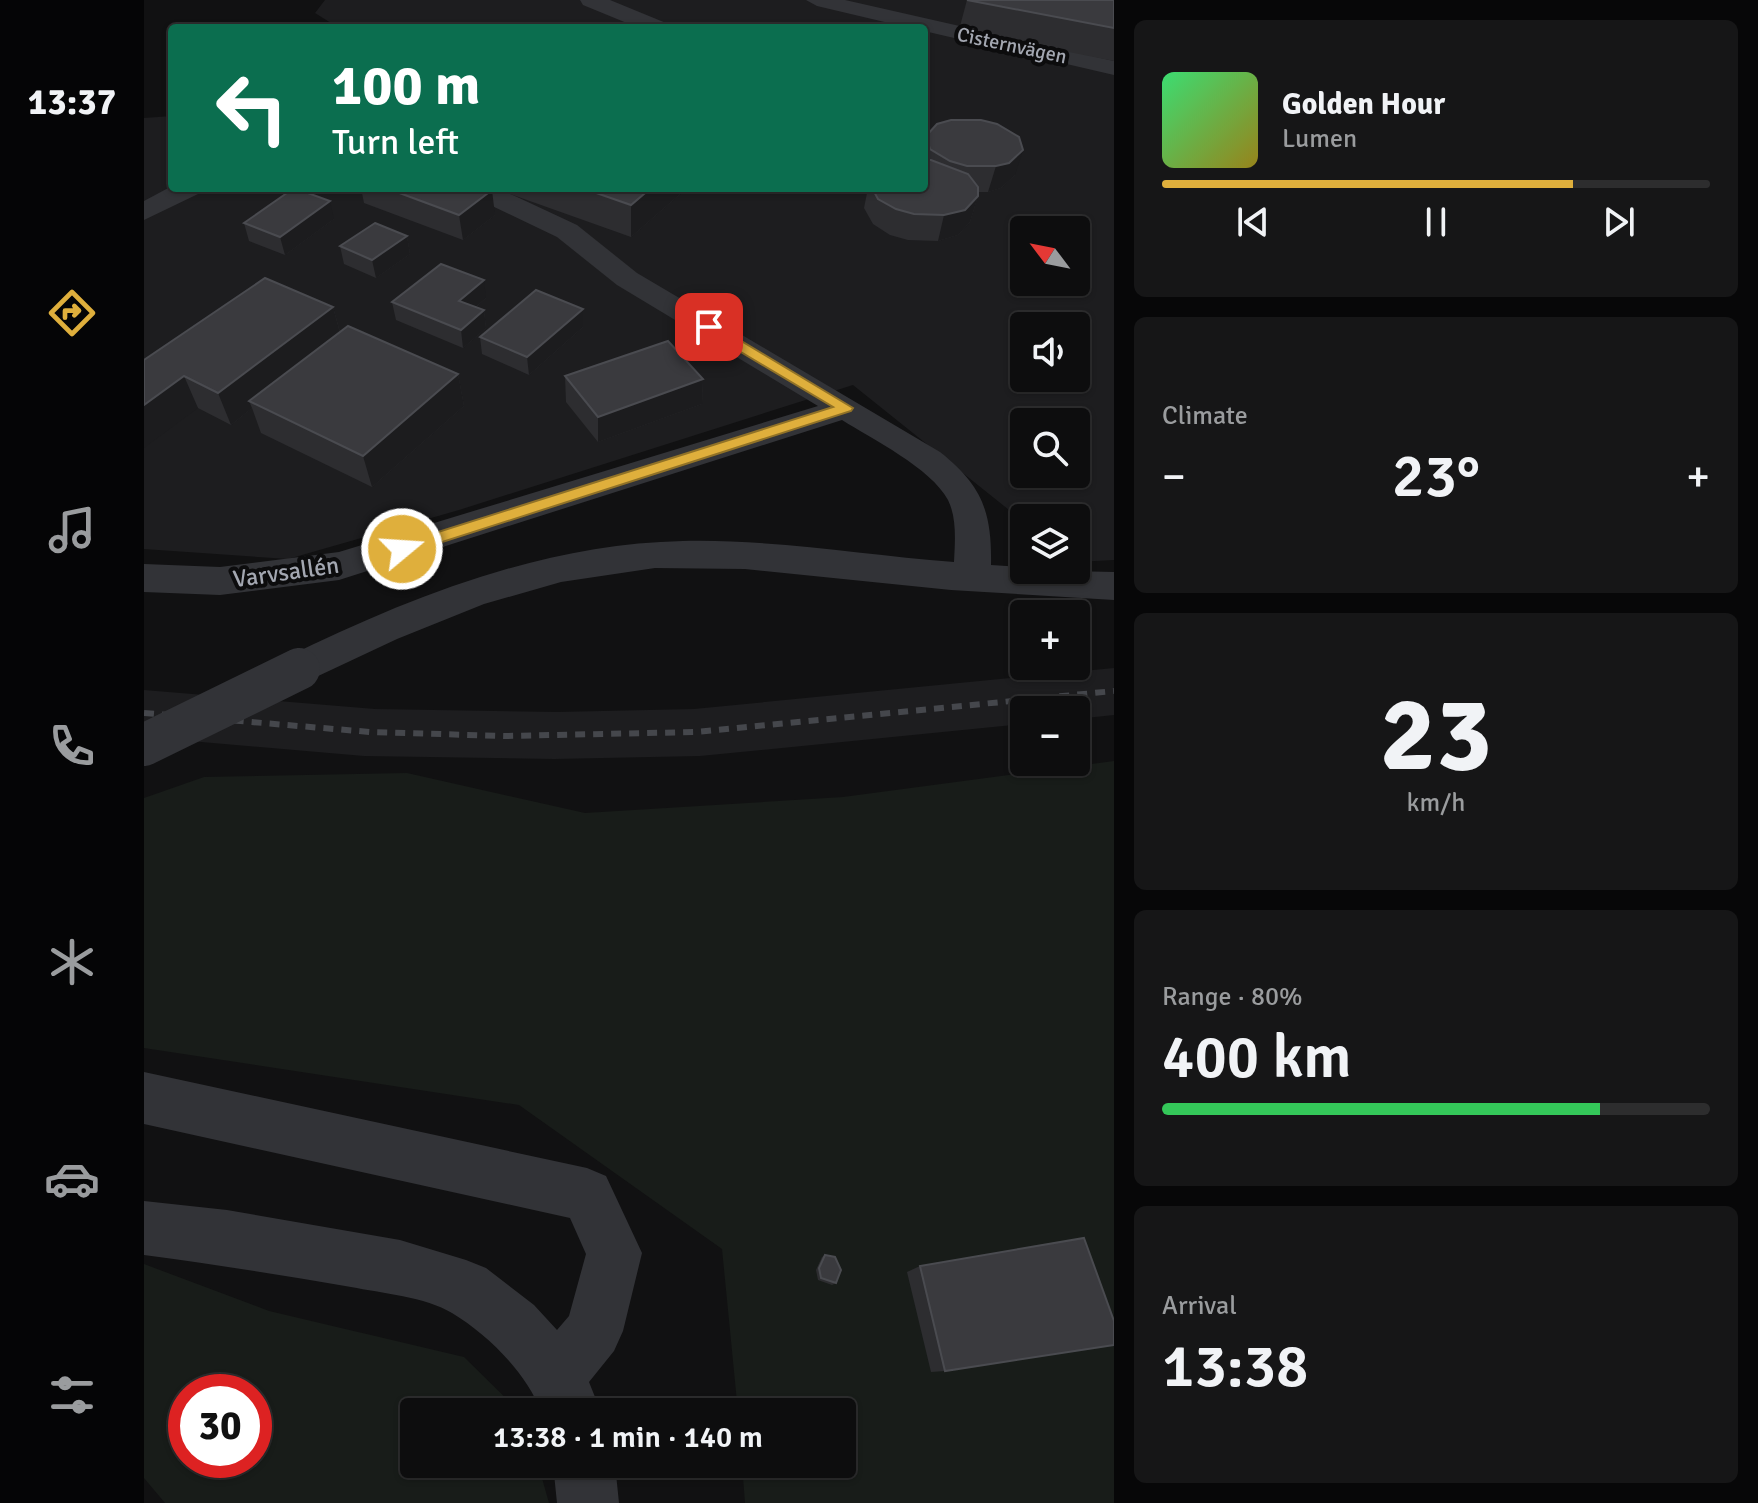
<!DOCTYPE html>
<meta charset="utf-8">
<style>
body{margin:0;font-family:Signika,sans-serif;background:#161617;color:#f1f3f6;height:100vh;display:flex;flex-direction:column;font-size:30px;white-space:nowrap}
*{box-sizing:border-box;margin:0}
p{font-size:26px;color:#9a9c9e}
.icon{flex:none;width:44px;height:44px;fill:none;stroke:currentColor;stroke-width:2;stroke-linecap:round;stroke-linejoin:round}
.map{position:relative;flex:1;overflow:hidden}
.drawer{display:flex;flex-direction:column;gap:20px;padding:20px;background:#070708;width:644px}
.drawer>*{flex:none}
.hud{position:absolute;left:24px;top:24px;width:760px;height:168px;border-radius:8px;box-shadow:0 2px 6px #0004,0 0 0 2px #2d2d2e;background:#0b6e4f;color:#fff;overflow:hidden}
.needle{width:52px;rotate:302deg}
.controls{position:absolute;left:866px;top:216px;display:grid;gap:16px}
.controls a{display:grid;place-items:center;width:80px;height:80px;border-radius:8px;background:#0d0d0e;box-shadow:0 2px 6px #0004,0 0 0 2px #2d2d2e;font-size:40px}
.speed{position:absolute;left:24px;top:1374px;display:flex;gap:16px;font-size:40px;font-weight:700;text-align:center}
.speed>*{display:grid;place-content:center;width:104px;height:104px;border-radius:50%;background:#0d0d0e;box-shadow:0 2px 6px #0004,0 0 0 2px #2d2d2e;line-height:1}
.speed .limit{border:12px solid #d22;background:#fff;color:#111}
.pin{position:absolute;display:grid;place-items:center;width:68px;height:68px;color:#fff;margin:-34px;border-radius:16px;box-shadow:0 4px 12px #0006}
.me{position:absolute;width:88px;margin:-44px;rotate:72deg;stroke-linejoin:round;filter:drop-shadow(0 0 6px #0008)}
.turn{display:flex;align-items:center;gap:28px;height:168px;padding:0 32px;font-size:36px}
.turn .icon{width:104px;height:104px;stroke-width:2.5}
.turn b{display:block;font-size:56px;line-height:68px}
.big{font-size:60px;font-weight:600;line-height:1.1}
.drawer .card{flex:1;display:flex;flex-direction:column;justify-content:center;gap:12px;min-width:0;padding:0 28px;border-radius:12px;background:#161617}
.drawer .dial{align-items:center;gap:0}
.dial b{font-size:104px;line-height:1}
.song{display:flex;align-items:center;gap:24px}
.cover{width:96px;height:96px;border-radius:12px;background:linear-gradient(135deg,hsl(140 70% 55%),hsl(50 70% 35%))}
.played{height:8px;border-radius:4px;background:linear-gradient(90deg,#dfaf3c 75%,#2d2d2e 75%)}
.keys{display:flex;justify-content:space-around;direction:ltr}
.heat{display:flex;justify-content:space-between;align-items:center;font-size:44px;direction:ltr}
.charge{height:12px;border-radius:6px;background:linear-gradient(90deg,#34c759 80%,#2d2d2e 0)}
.trip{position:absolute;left:256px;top:1398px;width:456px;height:80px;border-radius:8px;background:#0d0d0e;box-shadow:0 2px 6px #0004,0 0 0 2px #2d2d2e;font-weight:600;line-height:80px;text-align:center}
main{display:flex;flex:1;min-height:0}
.menu{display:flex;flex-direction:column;width:144px;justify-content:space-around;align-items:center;background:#050506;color:#9a9c9e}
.menu .icon{width:56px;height:56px}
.menu .selected{color:#dfaf3c}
.menu b{font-size:36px;color:#f1f3f6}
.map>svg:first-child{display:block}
.built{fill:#1d1d1f;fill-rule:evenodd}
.green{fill:#181c19;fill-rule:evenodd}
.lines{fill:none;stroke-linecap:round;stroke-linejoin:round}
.minor{fill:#323337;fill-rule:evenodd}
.rail{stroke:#45474c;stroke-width:6;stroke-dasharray:10 8;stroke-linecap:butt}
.minor-bridge{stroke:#323337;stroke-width:42}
.wall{fill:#2d2d30}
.shaded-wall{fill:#1c1c1e}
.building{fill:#3a3a3e;stroke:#4a4b50;stroke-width:2}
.route{fill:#dfaf3c;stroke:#917227;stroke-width:2}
.labels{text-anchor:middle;stroke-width:8;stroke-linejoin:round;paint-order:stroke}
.far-street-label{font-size:20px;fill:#a3a7b1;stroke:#0c0c0d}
.street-label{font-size:24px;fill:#a3a7b1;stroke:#0c0c0d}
</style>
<main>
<nav class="menu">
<b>13:37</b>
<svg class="icon selected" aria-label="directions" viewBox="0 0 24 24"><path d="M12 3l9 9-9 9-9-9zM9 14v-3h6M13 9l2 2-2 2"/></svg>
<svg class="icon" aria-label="music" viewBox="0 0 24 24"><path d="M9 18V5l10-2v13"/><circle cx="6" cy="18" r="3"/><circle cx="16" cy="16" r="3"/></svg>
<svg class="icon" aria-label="phone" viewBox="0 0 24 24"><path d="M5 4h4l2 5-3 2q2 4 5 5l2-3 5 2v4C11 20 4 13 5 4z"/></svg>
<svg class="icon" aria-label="climate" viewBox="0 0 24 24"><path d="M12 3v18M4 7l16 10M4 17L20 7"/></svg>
<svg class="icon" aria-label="car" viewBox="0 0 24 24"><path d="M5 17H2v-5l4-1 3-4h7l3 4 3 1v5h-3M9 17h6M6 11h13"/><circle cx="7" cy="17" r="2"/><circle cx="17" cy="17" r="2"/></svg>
<svg class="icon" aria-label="filters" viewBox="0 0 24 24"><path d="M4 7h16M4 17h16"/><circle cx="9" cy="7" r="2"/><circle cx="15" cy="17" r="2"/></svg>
</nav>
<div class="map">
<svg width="970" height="1503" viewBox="0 0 970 1503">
<rect width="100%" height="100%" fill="#111112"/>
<path class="built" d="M181,0H970V560L932,562V518H880V522L709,385L315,510L144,559L0,549V118L28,116V188H780V28H195L171,13ZM880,230H932V282H880ZM880,326H932V378H880ZM880,422H932V474H880Z
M970,668V715L932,719V710H880V724L556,756L410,759L220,756L0,737V690L231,709L413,712L550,709Z"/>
<path class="green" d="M970,761V1503H601L598,1464H698V1412H594L578,1249L375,1105L0,1048V798L60,777L263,773L441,813L699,797Z
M0,1264L125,1311L320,1357L376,1412H270V1464H394L405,1503H21L0,1478ZM42,1392H110V1460H42Z"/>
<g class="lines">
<path class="minor" d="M436,0H466L522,23L525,28H495L439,5Z
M662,0H701L970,61V75L780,31V28H766L673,6Z
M28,186L58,188L54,194L0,220V201Z
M319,188H354L433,225L493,273L796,452C838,485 848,512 847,565L880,567V570L970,572V600L807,590L601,569L511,568L417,582L340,604L253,639L155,685L141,680L135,669L141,658C266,597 398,544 539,541C629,539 720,555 810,562C811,542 813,518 804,500C787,468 728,439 698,420L195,580L76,595L0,592V564L76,567L195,552L674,406L473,285L413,237L323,194Z
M0,1072L443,1168L462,1176L498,1253L479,1331L470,1351L445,1382L457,1412H397C383,1373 343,1334 308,1313C282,1297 237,1293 207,1287C138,1275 69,1264 0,1255V1201L83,1210L256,1240L322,1260L342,1268L390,1305L413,1330L425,1316L442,1254L426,1218L0,1124Z
M409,1464H471L475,1503H413Z"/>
<path class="rail" d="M0,713L226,732L361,736L552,732L970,691"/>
<path class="minor-bridge" d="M0,745L155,669"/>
</g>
<path class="wall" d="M823,0H970V61L815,30Z
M782,136L871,175L857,188L844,192H834V196L826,222L814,235L794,241L764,240L746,235L729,224L720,208L724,188H780V145Z
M217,188H343L351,215L319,240L220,203Z
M349,188H543L487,237Z
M190,219L141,255L105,241L100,223Z
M263,236L266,254L232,278L200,264L196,246Z
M342,298L332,307L340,310L342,328L319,348L252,320L248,302Z
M189,307L196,332L314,374L320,406L228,487L117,433L108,408L87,425L54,408L0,360Z
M439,309V327L385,375L338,354L336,337Z
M421,376L559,379L558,404L454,442L422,402Z
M681,1255L692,1283L688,1285L674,1280L672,1270L678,1257Z
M776,1266L801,1371L787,1372L763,1272Z"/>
<path class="shaded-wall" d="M879,150L871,175L857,188L844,192L852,166Z
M507,188H543L487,237V205Z
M348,190L351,215L319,240L315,215Z
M834,196L826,222L814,235L794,241L800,215Z
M186,201L190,219L141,255L136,237Z
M263,236L266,254L232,278L228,260Z
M340,280L342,298L318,319L315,301Z
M189,307L198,340L105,401L108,408L87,425L74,393Z
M439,309V327L385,375L383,357Z
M340,310L342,328L319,348L317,330Z
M314,374L320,406L228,487L219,456Z
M40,376L54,408L0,448V405Z
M559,379L558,404L454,442V417Z"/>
<path class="building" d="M823,0H970V28Z
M807,120H837L853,124L875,137L879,150L865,163L852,166H823L806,161L786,149L782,136L793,124Z
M780,160H787L824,174L834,187V196L821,210L800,215L770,214L752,209L734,199L728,188H780Z
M150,188L186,201L136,237L100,223Z
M242,188H343L348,190L315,215Z
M438,188H507L487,205Z
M231,223L263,236L228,260L196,246Z
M297,264L340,280L315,301L340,310L317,330L248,302Z
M121,278L189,307L74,393L40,376L0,405V360Z
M392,290L439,309L383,357L336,337Z
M204,326L314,374L219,456L105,401Z
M524,341L559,379L454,417L421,376Z
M940,1238L970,1321V1345L801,1371L776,1266Z
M681,1255L691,1257L697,1270L692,1283L677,1278L675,1268Z"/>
<path class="route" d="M560,324H569L709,408L707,411L264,553H253V545L689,407L560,330Z"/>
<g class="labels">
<g class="far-street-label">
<text transform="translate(868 45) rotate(12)" y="7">Cisternvägen</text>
</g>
<g class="street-label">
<text transform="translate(142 572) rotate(-8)" y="8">Varvsallén</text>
</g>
</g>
</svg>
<div class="controls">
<a><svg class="needle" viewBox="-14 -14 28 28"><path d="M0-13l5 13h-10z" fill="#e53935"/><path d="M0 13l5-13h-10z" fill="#9a9c9e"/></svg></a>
<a><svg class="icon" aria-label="sound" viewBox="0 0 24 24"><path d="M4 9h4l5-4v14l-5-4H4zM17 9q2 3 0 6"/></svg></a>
<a><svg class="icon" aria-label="search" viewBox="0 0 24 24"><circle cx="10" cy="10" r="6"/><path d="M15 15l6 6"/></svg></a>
<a><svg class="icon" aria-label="layers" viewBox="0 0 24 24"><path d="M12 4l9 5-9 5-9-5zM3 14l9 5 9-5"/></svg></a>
<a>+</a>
<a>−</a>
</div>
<div class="speed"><div class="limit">30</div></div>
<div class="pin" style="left:565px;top:327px;background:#d93025"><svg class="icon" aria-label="arrive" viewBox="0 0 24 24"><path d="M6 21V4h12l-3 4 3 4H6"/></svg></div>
<svg class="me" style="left:258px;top:549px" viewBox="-20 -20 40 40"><circle r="17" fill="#dfaf3c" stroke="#fff" stroke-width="3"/><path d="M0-11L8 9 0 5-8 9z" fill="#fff"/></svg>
<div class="trip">13:38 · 1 min · 140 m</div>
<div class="hud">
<div class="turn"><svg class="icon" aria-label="left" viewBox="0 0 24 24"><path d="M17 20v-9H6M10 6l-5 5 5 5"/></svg><div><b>100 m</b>Turn left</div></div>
</div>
</div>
<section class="drawer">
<div class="card">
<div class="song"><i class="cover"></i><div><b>Golden Hour</b><p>Lumen</p></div></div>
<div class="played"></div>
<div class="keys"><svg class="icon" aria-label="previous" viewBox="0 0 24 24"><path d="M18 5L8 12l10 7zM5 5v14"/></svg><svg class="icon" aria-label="pause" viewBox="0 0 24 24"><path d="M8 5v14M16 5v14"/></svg><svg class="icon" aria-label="next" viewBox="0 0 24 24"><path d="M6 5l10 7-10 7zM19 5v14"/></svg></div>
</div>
<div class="card"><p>Climate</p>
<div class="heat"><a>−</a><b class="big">23°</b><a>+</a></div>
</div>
<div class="card dial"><b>23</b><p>km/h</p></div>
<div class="card"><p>Range · 80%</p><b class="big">400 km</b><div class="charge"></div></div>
<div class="card"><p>Arrival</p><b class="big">13:38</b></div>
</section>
</main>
